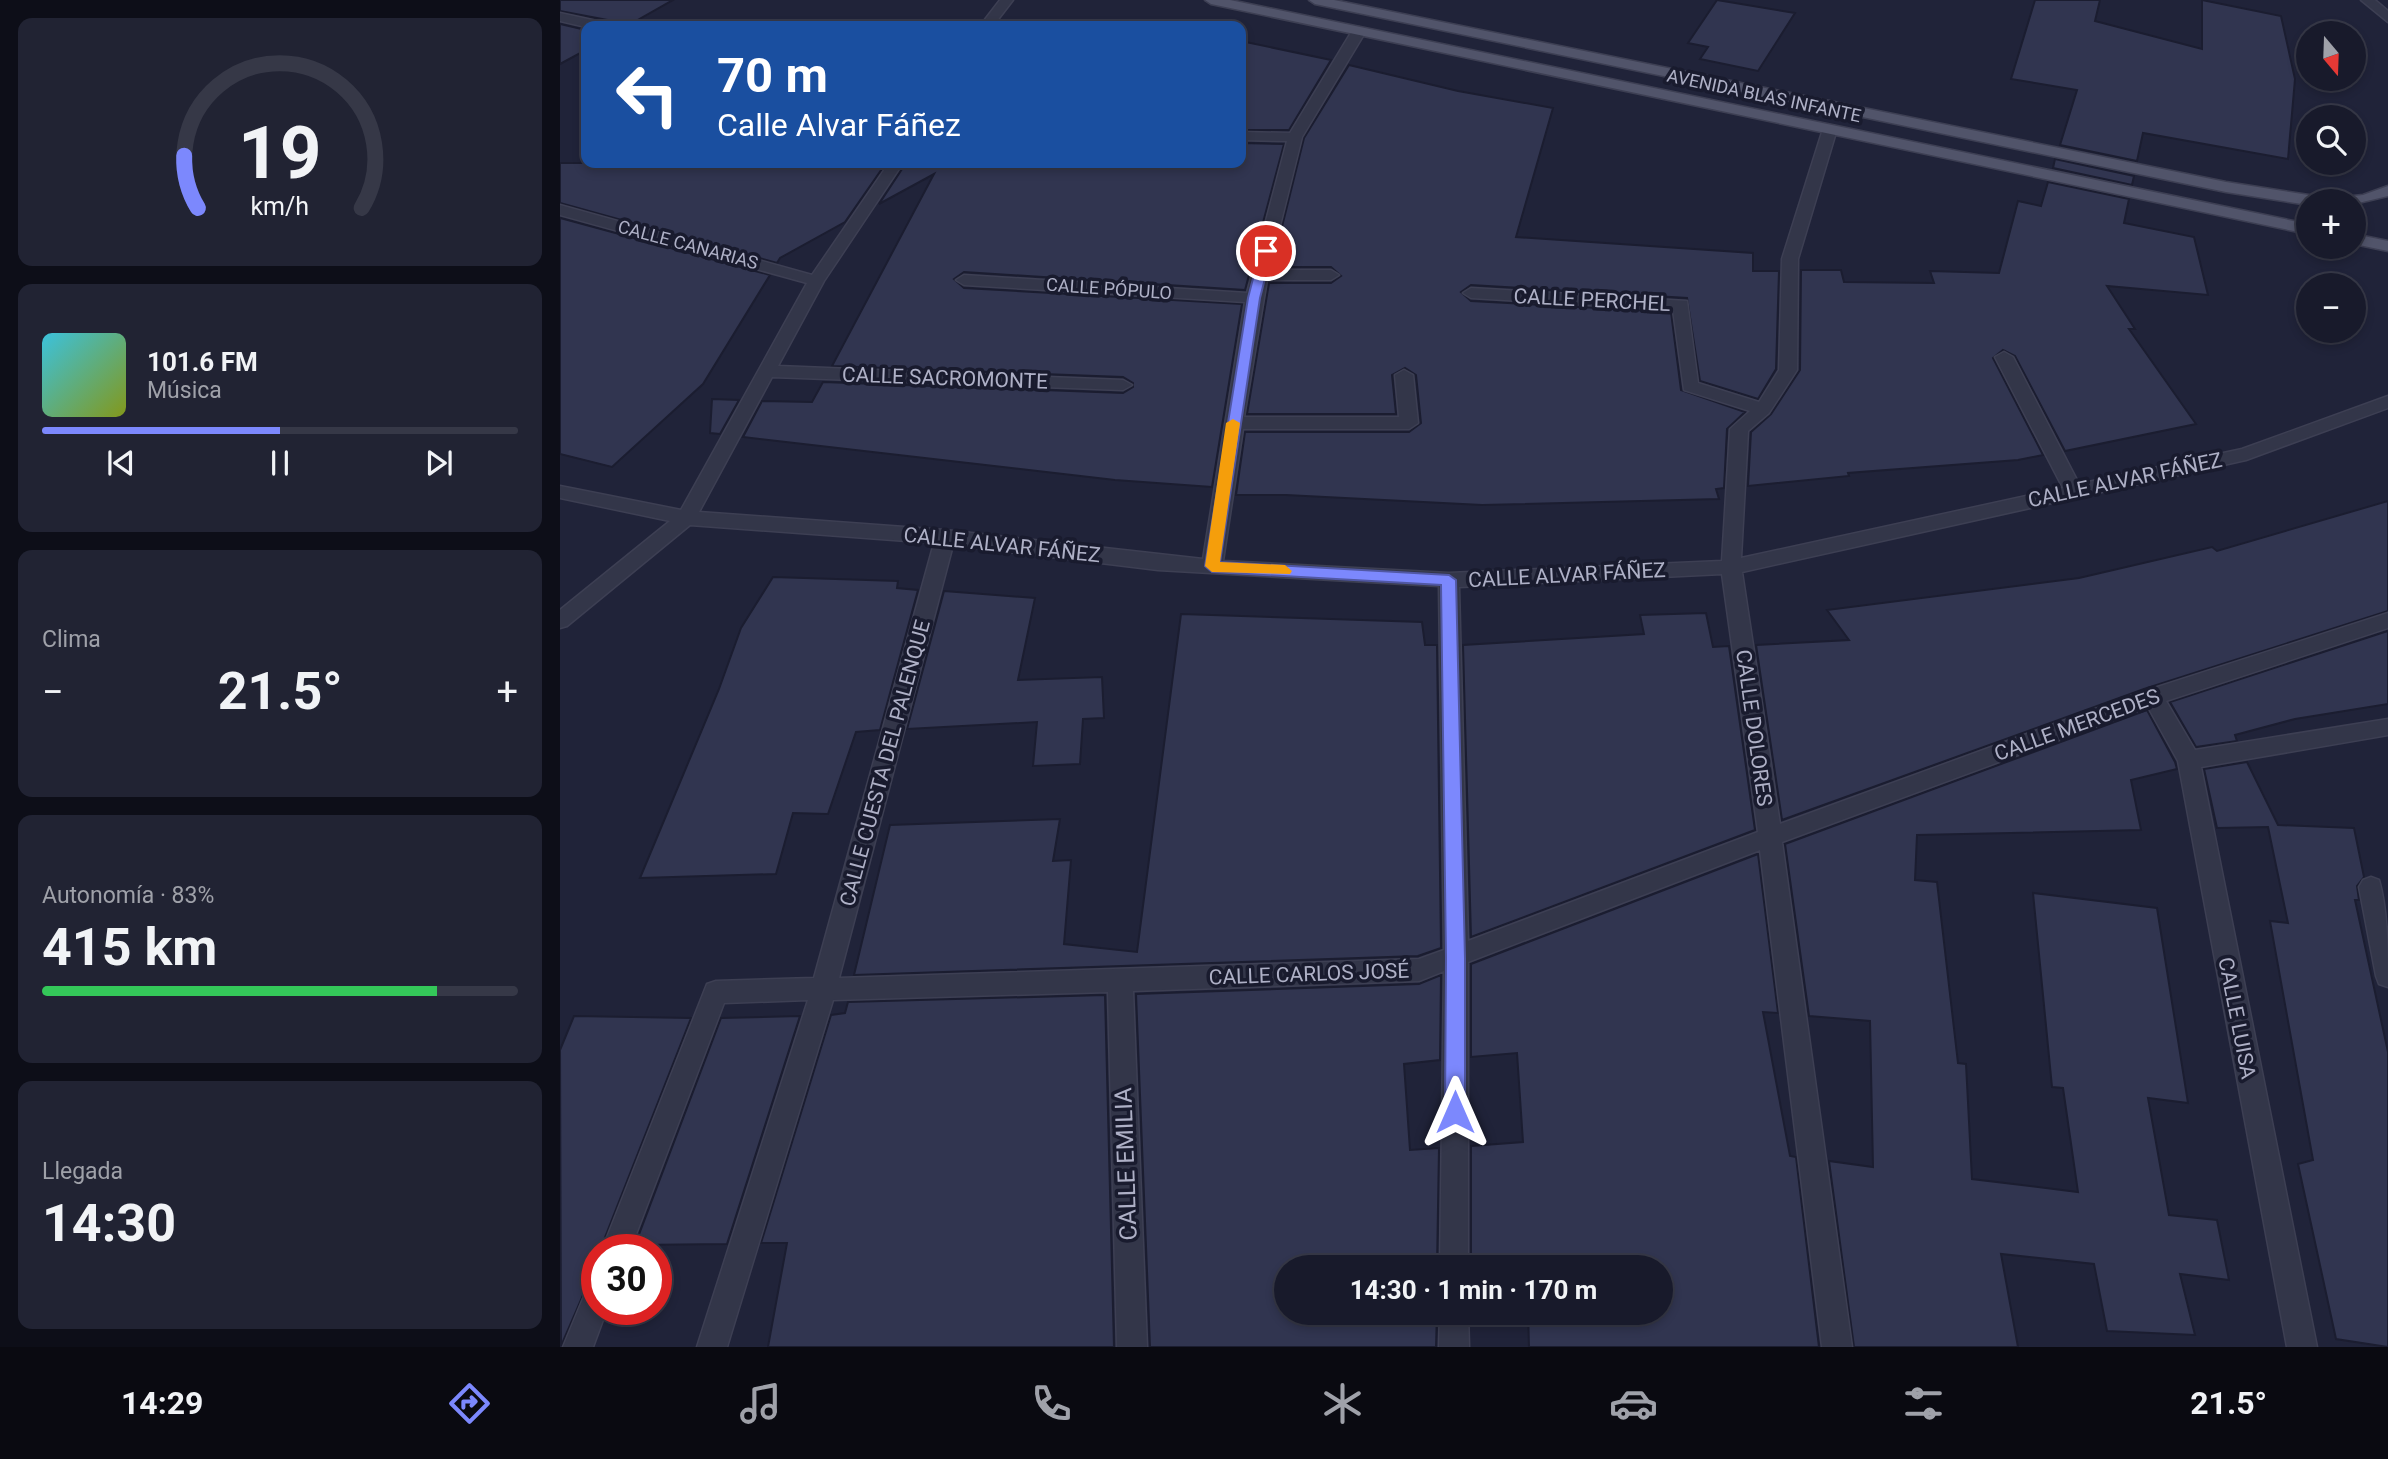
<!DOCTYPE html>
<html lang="es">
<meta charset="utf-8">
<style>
body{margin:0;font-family:Roboto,sans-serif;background:#212333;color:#f1f3f6;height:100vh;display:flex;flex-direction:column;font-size:26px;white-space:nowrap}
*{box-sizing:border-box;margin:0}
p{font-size:23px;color:#9fa1a9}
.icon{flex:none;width:38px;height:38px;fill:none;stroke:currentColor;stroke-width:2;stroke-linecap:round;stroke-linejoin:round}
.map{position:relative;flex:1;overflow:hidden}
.side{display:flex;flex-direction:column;gap:18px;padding:18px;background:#0d0e18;width:560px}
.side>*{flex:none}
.top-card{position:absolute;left:21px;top:21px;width:665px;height:147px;border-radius:14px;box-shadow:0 4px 10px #0003,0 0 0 2px #363847;background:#1a4fa0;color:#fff;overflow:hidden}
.needle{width:46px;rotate:161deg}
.controls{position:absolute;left:1736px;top:21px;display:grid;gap:14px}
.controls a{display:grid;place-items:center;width:70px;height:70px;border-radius:50%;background:#181a2b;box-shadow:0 4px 10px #0003,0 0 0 2px #363847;font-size:35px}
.speed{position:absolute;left:21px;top:1234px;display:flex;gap:14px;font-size:35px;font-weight:700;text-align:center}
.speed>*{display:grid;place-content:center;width:91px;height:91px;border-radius:50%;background:#181a2b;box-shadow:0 4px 10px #0003,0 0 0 2px #363847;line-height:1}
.speed .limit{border:10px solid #d22;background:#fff;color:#111}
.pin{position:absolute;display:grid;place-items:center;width:60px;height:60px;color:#fff;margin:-30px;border:4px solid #fff;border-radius:50%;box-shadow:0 2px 7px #0007}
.me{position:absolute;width:77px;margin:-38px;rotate:0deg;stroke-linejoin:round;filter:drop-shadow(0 0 5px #0008)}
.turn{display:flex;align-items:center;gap:24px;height:147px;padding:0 21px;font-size:32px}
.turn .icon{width:91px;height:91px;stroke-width:2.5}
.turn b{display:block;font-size:49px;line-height:60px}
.big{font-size:52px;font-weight:700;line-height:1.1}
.side .tile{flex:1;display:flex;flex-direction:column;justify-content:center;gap:10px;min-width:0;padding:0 24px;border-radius:14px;background:#212333}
.side .dial{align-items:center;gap:0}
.dial svg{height:182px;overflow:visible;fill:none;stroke:#363847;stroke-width:7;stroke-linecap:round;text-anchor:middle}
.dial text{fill:#f1f3f6;stroke:none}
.song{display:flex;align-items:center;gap:21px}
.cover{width:84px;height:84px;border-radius:10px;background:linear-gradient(135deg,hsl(190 70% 55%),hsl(70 70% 35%))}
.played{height:7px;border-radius:4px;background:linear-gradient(90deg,#7c88fd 50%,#363847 50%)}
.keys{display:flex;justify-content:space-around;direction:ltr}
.heat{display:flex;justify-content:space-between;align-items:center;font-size:38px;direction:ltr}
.charge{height:10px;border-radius:5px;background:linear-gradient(90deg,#34c759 83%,#363847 0)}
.trip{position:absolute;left:714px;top:1255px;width:399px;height:70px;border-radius:35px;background:#181a2b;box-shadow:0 4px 10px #0003,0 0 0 2px #363847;font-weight:700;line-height:70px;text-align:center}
.dock{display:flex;height:112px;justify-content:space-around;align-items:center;background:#0a0a11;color:#9fa1a9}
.dock .icon{width:49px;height:49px}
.dock .on{color:#7c88fd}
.dock b{font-size:32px;color:#f1f3f6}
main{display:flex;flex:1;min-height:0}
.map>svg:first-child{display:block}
.building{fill:#313550;stroke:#1b1d30;stroke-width:2}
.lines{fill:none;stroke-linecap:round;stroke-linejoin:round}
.minor-casing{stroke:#3d3f53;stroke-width:3}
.major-casing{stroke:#3d3f53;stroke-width:3}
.minor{fill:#333649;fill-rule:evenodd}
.major{fill:#51546a;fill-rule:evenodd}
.route{fill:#7c88fd;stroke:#5158a4;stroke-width:2}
.slow{fill:#f59e0b}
.labels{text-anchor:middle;stroke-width:7;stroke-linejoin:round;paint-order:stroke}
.far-street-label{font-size:18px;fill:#aeb0c6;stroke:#191b2e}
.street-label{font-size:21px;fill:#aeb0c6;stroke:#191b2e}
.near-street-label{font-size:24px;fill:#aeb0c6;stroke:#191b2e}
</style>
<main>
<section class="side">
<div class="tile dial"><svg viewBox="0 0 100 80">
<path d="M14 69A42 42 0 1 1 86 69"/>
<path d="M14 69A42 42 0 0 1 8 46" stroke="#7c88fd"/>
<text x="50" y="56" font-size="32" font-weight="700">19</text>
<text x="50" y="72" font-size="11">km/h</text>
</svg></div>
<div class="tile">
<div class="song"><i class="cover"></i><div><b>101.6 FM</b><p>Música</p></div></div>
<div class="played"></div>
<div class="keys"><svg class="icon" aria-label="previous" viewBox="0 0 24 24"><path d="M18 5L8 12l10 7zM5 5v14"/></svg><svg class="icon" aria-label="pause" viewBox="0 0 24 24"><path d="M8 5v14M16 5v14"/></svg><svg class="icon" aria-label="next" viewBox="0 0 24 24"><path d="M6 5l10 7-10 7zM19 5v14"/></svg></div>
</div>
<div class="tile"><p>Clima</p>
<div class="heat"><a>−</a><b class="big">21.5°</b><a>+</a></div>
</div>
<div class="tile"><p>Autonomía · 83%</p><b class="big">415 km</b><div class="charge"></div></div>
<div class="tile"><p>Llegada</p><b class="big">14:30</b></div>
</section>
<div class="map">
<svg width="1828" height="1347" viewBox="0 0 1828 1347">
<rect width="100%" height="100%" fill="#202339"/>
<path class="building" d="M0,0H113L67,26H51L47,20L0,11Z
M1157,0L1235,13L1198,71L1140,59L1148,47L1128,43Z
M1475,0H1540L1535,21L1642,49V0L1721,16L1735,79L1728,159L1583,133L1577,161L1500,145L1517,90L1451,79Z
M0,24L26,30V50L0,64Z
M681,41L771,60L729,130H681Z
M789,65L898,91L993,108L956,237L1193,253V271H1219L1216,369L1198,399L1140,381L1127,298L911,285L901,292L911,301L1111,312L1121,390L1185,412L1167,429L1164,488L1156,489L1159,499L922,505L726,495H676L685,432H849L861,423L856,375L845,368L832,375L836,414H687L709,283H771L781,276L771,267H712L744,138Z
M681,143L724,144L685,290L404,272L394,279L404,288L682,304L652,487L555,480L183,437L202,401L252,402L263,382L563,393L573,387V383L563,377L272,366L374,174L319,204L346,163H681Z
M1495,159L1574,176L1572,185L1493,168Z
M0,163H326L285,222L220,258L217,263L0,203Z
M1488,182L1569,199L1564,223L1634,237L1648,295L1547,286L1575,329H1569L1636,424L1505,451L1455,356L1443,350L1433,358L1483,455L1458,460L1288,473L1289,476L1188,486L1191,432L1211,414L1240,370L1241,270H1281L1284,282L1374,283L1370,271L1439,273L1458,201L1481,206Z
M0,218L210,275L143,384L52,467L0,454Z
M152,399L179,400L160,434L150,433Z
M1828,501V611L1584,689L1222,820L1196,645L1289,640L1267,610L1519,578L1652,547L1657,551Z
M213,577L338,581L337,588L358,590L320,730L296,732L268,814L233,813L216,874L80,878L159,689L181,628Z
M384,591L475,598L458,680L542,677L544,718L523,719L520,764L473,766L477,722L347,729Z
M1146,613L1153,647L1169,646L1195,830L911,937L903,645L1084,634L1080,615Z
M621,614L862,622L865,645H877L881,948L858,956L294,975L330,825L500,819L493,861L511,860L504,944L577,952Z
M1828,631V704L1735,719L1675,735L1677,741L1636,747L1610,702Z
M1587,710L1615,762L1617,769L1571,780L1581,830L1357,835L1355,880L1377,882L1398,1063L1406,1064L1412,1179L1518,1192L1503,1088L1492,1087L1473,893L1597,908L1628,1103L1588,1098L1609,1215L1657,1220L1669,1280L1620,1274L1635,1335L1547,1331L1534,1264L1441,1254L1458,1347H1294L1269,1161L1313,1167L1310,1021L1249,1016L1225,844Z
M1687,762L1718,825L1794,828L1804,877L1797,886L1799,900H1795L1828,1052V1347L1776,1339L1738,1164L1753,1160L1710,921L1728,923L1708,827L1657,828L1644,769Z
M1198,854L1218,1013L1203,1012L1230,1156L1236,1157L1259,1347H969L968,1312H1101V1267H911V1146L963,1142L957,1053L911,1057V964Z
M881,975L880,1060L844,1064L850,1150L879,1148L877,1267H726V1312H877L876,1347H590L576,994L859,984Z
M545,995L554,1347H208L227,1243H201L271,1015L285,1013L288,1002Z
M14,1016L131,1018L40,1250H37V1261L27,1286L1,1346L0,1050Z
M240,1016L167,1244L75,1245L161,1018Z"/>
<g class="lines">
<g class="minor-casing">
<path id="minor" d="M440,0H453L433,26H420Z
M1801,0H1815L1828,11V22Z
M0,13L46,23L48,26L26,27L0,21Z
M799,27L806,31L742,137L709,270H771L779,275L771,280H707L684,417H839L835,375L844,370L853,375L858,423L849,429H683L663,561L889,573L1162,561L1170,429L1190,411L1124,390L1113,310L911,298L903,293L911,288L1127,301L1138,383L1199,402L1219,370L1222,259L1263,129L1270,125L1277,129L1238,259L1237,370L1209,413L1188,431L1181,558L1503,488L1435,357L1444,352L1453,357L1519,484L1682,449L1828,396V408L1686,460L1182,572L1220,824L1585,691L1828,613V628L1606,701L1635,750L1828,719V735L1641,767L1757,1347H1727L1618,761L1588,707L1222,842L1292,1347H1262L1200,850L908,962V1267H880L884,971L859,981L573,991L587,1347H557L548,992L273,1000L167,1347H137L248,1000L164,1003L70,1250H42L147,984L156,981L254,978L374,543L130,525L7,626L0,628V610L110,521L0,498V486L121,510L247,283L0,215V205L252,275L329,163H343L264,281L218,366L563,380L572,385L563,390L212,377L139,512L385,530L643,559L685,302L404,285L396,280L404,275L687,293L727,141L681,140V132L730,133L792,31ZM393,545L598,570L879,586L884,950L859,959L279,978ZM1162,574L1198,832L908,941L899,587Z
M1811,877L1819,880C1828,911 1828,953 1828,987L1819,984L1816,976L1799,887L1803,880Z
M37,1285V1309H47L33,1347H3L27,1289Z
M880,1312H908L909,1347H879Z"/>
</g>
<g class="major-casing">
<path id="major" d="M645,0H670L1748,224V234L651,4Z
M749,0H774L1666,182L1755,196L1763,201H1748V205L1666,192L755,4Z
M1828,186V196L1794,204V201H1772L1775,198L1803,195Z
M1794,234L1828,241V251L1794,244Z"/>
</g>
<use href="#minor" class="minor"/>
<use href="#major" class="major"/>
</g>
<path class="route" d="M706,247L712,251L700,298L660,562L889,575L896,580L905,958V1112L902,1119L895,1122L888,1119L885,1112L886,958L881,585L652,572L645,566L688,298L700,251Z"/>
<path class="slow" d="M673,419L680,423L660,562L725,565L732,571L730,574L652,572L645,566L666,423Z"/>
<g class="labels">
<g class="far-street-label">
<text transform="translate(1204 96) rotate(12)" y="6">AVENIDA BLAS INFANTE</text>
<text transform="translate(128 245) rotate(15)" y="6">CALLE CANARIAS</text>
<text transform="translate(549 289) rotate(4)" y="6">CALLE PÓPULO</text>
</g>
<g class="street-label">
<text transform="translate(1032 300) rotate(3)" y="7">CALLE PERCHEL</text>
<text transform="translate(385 378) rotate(2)" y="7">CALLE SACROMONTE</text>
<text transform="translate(1565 480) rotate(-12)" y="7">CALLE ALVAR FÁÑEZ</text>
<text transform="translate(442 545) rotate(6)" y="7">CALLE ALVAR FÁÑEZ</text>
<text transform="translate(1007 575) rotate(-3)" y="7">CALLE ALVAR FÁÑEZ</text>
<text transform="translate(1517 725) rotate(-20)" y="7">CALLE MERCEDES</text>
<text transform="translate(1194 728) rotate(82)" y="7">CALLE DOLORES</text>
<text transform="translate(325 763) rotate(-75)" y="7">CALLE CUESTA DEL PALENQUE</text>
<text transform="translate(749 974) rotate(-2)" y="7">CALLE CARLOS JOSÉ</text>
<text transform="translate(1677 1018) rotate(79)" y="7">CALLE LUISA</text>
</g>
<g class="near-street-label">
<text transform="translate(566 1164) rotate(-92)" y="8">CALLE EMILIA</text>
</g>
</g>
</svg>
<div class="controls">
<a><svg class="needle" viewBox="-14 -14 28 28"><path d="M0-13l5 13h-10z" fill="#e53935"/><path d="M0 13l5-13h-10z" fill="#9fa1a9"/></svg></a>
<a><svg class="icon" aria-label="search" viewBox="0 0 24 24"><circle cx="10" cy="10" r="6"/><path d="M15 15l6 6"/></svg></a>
<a>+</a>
<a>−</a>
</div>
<div class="speed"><div class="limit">30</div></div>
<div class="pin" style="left:706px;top:251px;background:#d93025"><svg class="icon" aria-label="arrive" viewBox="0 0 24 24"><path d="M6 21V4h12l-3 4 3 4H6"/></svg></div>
<svg class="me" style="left:895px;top:1112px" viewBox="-20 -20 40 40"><path d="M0-17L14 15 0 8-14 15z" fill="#7c88fd" stroke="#fff" stroke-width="4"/></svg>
<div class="trip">14:30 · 1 min · 170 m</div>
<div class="top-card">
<div class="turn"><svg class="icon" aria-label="left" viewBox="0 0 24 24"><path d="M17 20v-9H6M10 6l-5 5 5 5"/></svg><div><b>70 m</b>Calle Alvar Fáñez</div></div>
</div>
</div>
</main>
<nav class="dock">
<b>14:29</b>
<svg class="icon on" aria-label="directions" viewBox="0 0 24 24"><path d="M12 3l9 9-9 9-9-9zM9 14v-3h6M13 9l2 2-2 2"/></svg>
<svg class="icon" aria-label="music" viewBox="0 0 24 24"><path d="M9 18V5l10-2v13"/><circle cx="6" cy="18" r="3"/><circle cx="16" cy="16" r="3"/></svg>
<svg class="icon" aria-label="phone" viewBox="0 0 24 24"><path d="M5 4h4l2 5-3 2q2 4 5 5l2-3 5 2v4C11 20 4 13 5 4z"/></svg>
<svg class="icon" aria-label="climate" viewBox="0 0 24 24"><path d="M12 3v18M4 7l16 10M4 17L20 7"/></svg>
<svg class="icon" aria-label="car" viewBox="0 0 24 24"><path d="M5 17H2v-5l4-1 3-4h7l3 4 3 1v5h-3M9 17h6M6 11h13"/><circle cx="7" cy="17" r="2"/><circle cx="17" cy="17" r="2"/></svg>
<svg class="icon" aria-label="filters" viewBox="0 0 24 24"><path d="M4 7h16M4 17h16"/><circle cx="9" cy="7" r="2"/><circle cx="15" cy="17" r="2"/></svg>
<b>21.5°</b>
</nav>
